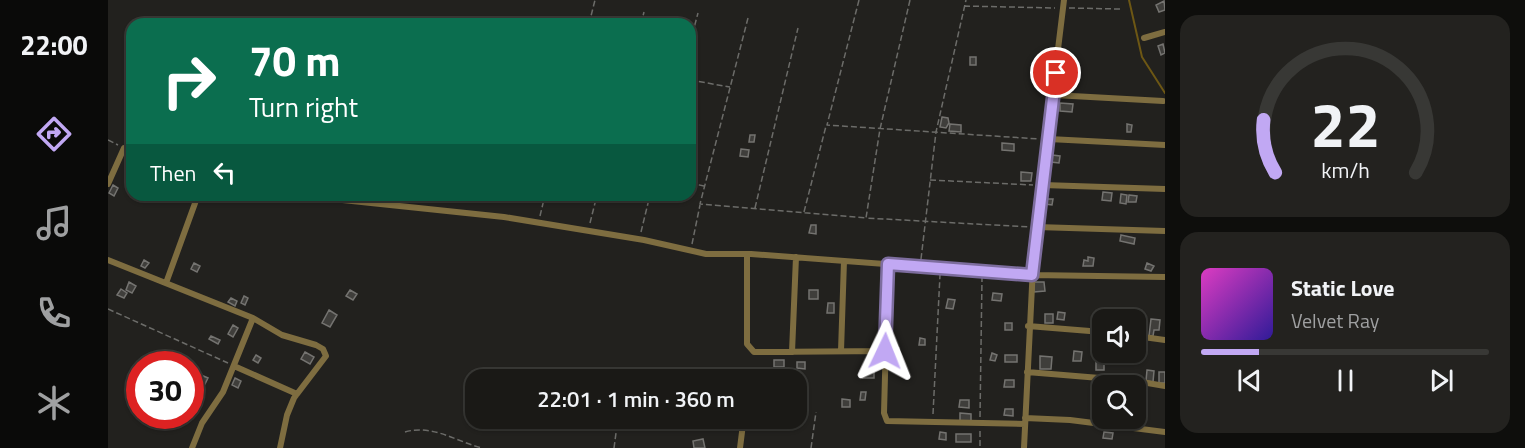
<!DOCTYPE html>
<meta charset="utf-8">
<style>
body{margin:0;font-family:"Titillium Web",sans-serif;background:#23221f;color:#f1f3f6;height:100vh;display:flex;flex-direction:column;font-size:22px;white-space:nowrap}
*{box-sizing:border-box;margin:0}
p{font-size:20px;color:#9fa0a1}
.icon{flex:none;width:33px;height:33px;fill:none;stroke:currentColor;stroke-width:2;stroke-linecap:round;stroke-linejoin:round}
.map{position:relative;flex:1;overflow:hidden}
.sheet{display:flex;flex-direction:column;gap:15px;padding:15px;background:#0e0e0c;width:360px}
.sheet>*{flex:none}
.hud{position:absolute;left:18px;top:18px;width:570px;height:183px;border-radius:18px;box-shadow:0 2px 4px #0004,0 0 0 2px #383835;background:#0b6e4f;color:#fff;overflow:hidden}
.controls{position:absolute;left:984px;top:309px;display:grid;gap:12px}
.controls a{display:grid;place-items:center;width:54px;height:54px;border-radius:12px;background:#1a1916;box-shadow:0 2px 4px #0004,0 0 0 2px #383835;font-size:30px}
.speed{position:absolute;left:18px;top:351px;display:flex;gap:12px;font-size:30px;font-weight:700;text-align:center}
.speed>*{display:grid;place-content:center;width:78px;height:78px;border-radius:50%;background:#1a1916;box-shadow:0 2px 4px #0004,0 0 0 2px #383835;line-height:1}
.speed .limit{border:9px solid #d22;background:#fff;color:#111}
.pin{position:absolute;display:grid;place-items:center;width:51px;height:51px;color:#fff;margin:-26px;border:3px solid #fff;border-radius:50%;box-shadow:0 2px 6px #0007}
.me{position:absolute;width:66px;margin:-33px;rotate:2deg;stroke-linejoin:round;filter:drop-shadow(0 0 4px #0008)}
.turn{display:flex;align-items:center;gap:21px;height:126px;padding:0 24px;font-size:27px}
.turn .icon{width:78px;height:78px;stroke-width:2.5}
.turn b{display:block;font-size:42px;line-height:51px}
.then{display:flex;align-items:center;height:57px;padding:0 24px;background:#0003;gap:12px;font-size:22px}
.sheet .card{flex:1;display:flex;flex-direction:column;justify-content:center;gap:9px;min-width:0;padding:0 21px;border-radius:18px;background:#23221f}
.sheet .dial{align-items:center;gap:0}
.dial svg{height:156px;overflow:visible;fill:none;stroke:#383835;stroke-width:7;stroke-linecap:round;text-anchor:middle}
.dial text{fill:#f1f3f6;stroke:none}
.song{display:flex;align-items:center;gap:18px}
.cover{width:72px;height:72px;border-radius:9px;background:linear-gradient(135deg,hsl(310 70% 55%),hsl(250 70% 35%))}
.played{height:6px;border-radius:3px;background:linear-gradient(90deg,#c1a8f3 20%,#383835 20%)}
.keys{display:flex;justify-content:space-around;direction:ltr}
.trip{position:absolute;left:357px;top:369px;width:342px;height:60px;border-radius:18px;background:#1a1916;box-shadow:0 2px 4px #0004,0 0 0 2px #383835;font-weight:600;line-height:60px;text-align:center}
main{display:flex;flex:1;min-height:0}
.tabs{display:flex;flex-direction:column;width:108px;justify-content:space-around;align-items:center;background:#0a0a09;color:#9fa0a1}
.tabs .icon{width:42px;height:42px}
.tabs .selected{color:#c1a8f3}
.tabs b{font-size:27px;color:#f1f3f6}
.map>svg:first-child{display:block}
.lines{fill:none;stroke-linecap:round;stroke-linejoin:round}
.stream{stroke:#6d5714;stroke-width:2}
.building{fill:#3f3e3b;stroke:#747370;stroke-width:1.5}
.path{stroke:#6c6c69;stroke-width:1.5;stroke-dasharray:6 3;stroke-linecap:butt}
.minor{stroke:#7e6d40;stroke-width:6}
.route-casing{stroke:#7d6d9e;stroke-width:15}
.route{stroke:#c1a8f3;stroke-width:10}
</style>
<main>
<nav class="tabs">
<b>22:00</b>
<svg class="icon selected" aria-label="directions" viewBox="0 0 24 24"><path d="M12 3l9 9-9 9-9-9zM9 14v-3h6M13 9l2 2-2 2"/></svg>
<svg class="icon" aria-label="music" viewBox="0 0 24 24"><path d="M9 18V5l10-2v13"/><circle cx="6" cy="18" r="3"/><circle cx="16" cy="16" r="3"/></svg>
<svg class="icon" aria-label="phone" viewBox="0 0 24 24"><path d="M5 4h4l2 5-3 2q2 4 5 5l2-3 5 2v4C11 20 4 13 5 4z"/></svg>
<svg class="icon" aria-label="climate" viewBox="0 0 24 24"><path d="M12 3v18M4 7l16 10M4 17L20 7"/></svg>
</nav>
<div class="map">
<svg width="1057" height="448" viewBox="0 0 1057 448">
<rect width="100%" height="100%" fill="#22211e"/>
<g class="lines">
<path class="stream" d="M1021,0L1034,57L1057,93"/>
</g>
<path class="building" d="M1056,1L1057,10L1051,12L1048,5Z
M1055,44L1057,53L1053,55L1050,46Z
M862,57H868V65H862Z
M952,103L965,104L964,112L952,111Z
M834,117L840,118L841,123L838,128L832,127Z
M842,124L853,125V132L841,131Z
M1019,124L1024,125L1023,132H1019Z
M642,135H647L646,142H641Z
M894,143L906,144V151L894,150Z
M633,149L641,150L640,157L632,156Z
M944,155L952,156L951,163L943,162Z
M913,172L924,173L923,181H913Z
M5,185L10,188L6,196L1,193Z
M995,192L1004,193L1003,201L994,200Z
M1013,194L1019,195L1018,204L1012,203Z
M1021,195L1029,196L1028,202H1020Z
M937,199H945L944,205L937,204Z
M703,225H708V234L701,233Z
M1013,235L1027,238L1026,244L1012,241Z
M980,257L986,258L985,266H975L976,260L980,261Z
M36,260L41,263L37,268L33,266Z
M86,263L92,266L89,272L83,269Z
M1039,263L1046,266L1043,271L1037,269Z
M21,282L28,286L24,293L18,290Z
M926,282H936L937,291L926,292Z
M13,289L19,293L16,298L9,295Z
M242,290L249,294L245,300L238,296Z
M701,290H710V299H701Z
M885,293L894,294L893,301L884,300Z
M136,296L140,298L137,305L133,303Z
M123,298L129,301L127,306L120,302Z
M840,299L847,300L845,309L838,308Z
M720,303H726V313H719Z
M221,310L229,315L222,327L214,323Z
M950,312L957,313L956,320L949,319Z
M937,314H945V323H937Z
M1043,319L1052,320L1051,330H1046L1045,336H1041Z
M897,323H904V330H897Z
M125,325L130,328L125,337L120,334Z
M103,336L112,340L110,344L101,339Z
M812,338L817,339V345H811Z
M1029,345H1038V353H1029Z
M785,348H791V356H786Z
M966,351L974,352L973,361H965Z
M197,352L206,357L202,364L193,359Z
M884,353L889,355L887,361L882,360Z
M1008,353H1016L1017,362H1009Z
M148,355L153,358L150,363L145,360Z
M897,355H909V362H897Z
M932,356L944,357L943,369H932Z
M45,357L51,360L48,364H41Z
M666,360H676V367H666Z
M785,360H792L791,366H785Z
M988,361H996V370H988Z
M689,362H697V369L689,368Z
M1039,370L1046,371L1045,382L1038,381Z
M754,372H766V378H754Z
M1051,372H1057V383H1051Z
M93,375L100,378L97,384L91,380Z
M127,378L133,381L130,388L124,385Z
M897,380H906V387H896Z
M987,390H994V398H986Z
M753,392H758L757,400H752Z
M734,399L742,400V407H734Z
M852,400H861V408L851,407Z
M985,402H994V411H985Z
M897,409H905V416L896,415Z
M852,413L863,414V421H852Z
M832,432L838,433V440L831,439Z
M996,432L1005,433L1004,439L995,438Z
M848,434H863V442H848Z
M595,439L597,448H586L585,441Z"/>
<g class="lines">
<path class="path" d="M751,0L719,125L931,139
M802,0L772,129L758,218L922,227
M856,6L947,8
M961,8L1012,9
M640,18L592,204L758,218
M481,24L487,0
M533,24L536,12
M582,43L590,13
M582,80L622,87
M0,140L10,145
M822,180L925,185
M582,183L596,186
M647,208L690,28
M696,212L718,126
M432,216L437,195
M482,223L489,195
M533,232L542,195
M584,244L592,205
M813,259L828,132L858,0
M0,309L120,363
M825,414L832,275
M872,417L874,278
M872,431V448
M297,432C324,424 347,441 374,448
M506,448L510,418
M703,448L708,412"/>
<path class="minor" d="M1036,38L1057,32
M946,95L1055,101
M941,139L1057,145
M0,184L16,148L24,152
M935,185L1057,189
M187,195L396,217L536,240L598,254H643L924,275L1057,277
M929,227L1057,231
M639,254V344L646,352L777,351
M0,260L145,318L115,392L94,423L84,448
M780,264L776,413L779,421L917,424
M58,283L90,195
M145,318L174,335L208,345L215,349L218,356L186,398L179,415L172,448
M920,326L994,332
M1028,336L1057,340
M733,351L736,261
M684,352L688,257
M126,366L189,394
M919,372L1028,381L1057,386
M917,418L962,420L1057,432
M632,448L635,424
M916,448L926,246L956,0"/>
</g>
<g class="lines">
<g class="route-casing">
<path id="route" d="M777,351L780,264L924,275L948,73"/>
</g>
<use href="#route" class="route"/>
</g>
</svg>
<div class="controls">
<a><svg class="icon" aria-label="sound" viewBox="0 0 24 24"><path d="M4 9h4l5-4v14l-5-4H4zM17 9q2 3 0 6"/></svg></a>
<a><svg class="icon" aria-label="search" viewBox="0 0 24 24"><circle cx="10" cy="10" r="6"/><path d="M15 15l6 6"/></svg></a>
</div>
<div class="speed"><div class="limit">30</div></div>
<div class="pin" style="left:948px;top:73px;background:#d93025"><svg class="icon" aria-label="arrive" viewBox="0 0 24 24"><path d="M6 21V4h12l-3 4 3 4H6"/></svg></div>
<svg class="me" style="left:777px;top:351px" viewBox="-20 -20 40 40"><path d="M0-17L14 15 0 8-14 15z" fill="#c1a8f3" stroke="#fff" stroke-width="4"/></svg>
<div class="trip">22:01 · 1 min · 360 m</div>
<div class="hud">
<div class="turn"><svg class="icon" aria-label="right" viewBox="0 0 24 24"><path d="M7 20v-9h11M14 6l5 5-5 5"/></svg><div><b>70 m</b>Turn right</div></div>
<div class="then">Then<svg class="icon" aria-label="left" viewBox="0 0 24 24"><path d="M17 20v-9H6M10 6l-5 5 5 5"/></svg></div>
</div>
</div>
<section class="sheet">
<div class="card dial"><svg viewBox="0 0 100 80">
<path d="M14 69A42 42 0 1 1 86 69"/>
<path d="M14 69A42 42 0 0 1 8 42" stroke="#c1a8f3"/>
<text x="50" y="56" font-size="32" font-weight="700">22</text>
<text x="50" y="72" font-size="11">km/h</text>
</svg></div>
<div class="card">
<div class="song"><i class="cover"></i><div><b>Static Love</b><p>Velvet Ray</p></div></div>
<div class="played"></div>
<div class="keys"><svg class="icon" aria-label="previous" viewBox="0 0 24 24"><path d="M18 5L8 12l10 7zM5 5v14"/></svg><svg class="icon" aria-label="pause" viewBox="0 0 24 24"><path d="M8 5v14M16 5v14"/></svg><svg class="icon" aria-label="next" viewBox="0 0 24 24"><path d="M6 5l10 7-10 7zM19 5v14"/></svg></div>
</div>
</section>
</main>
